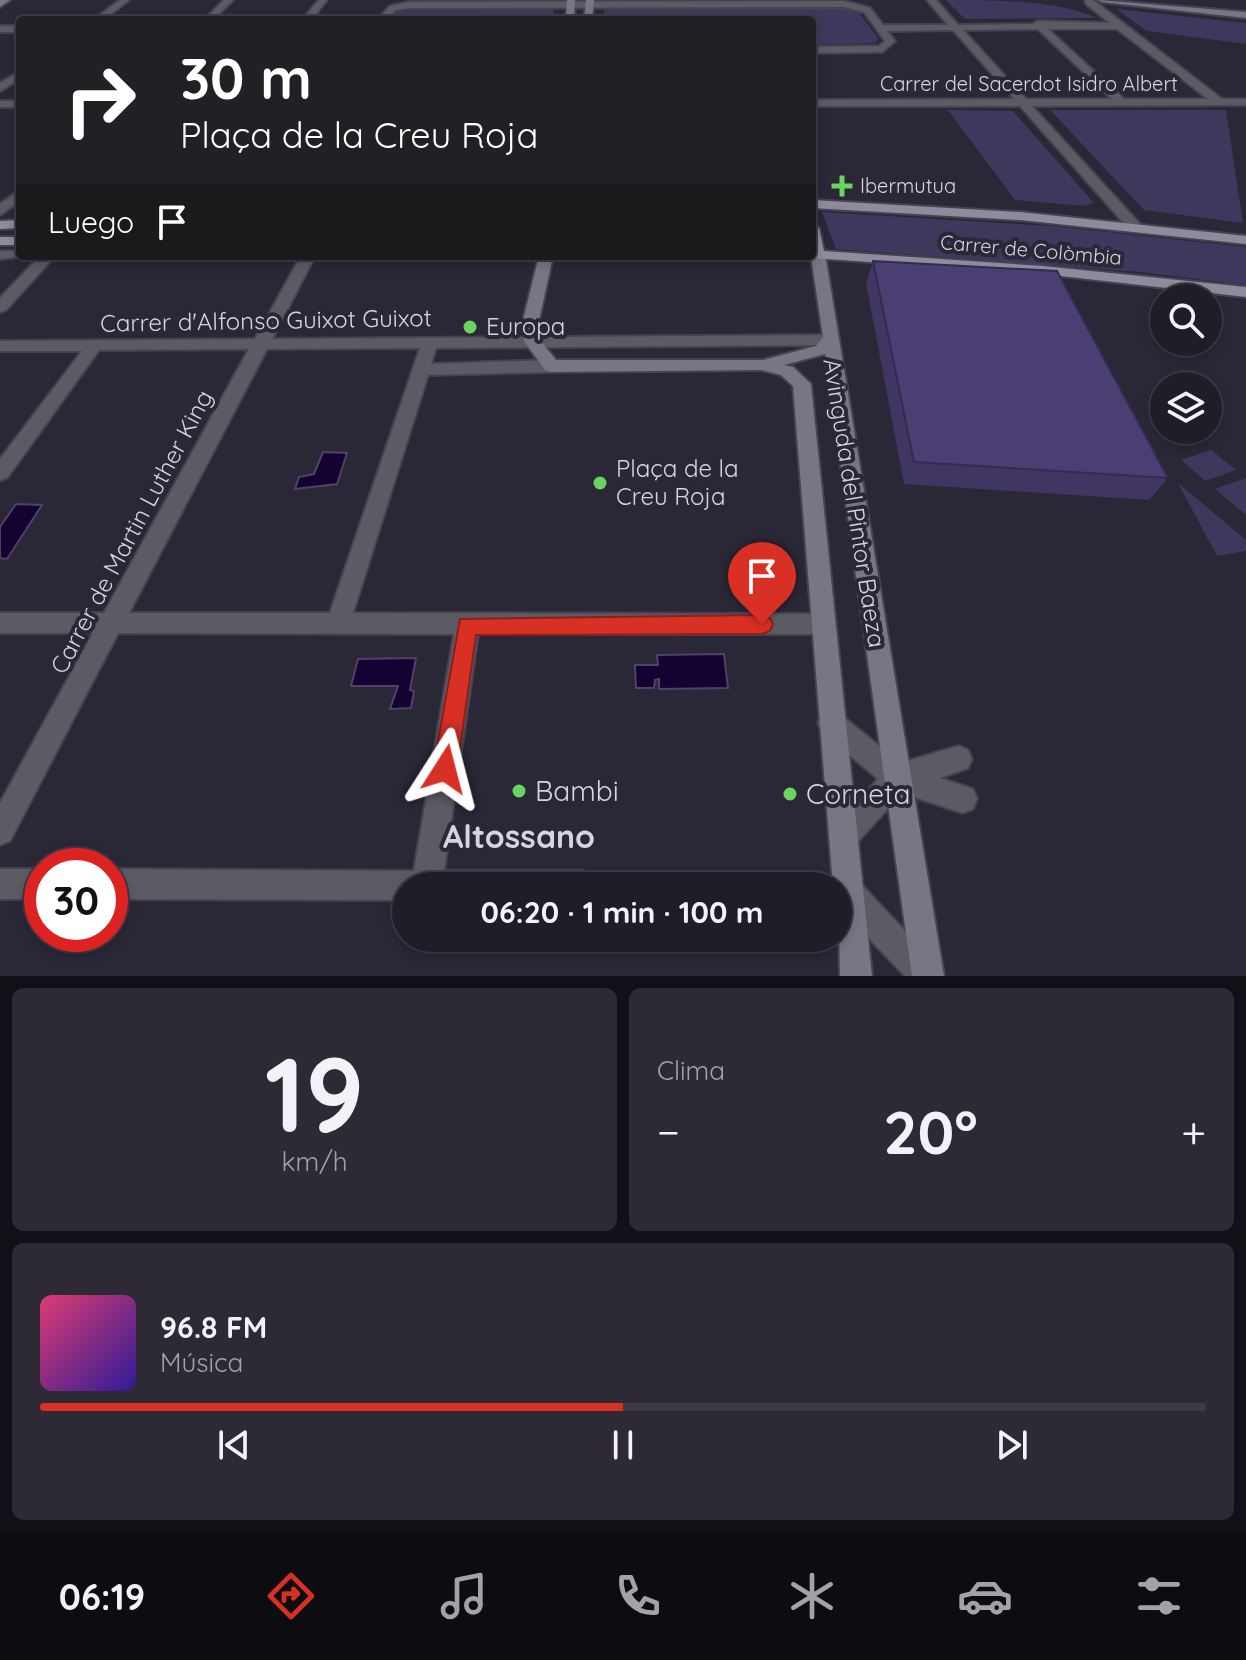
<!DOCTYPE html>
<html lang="es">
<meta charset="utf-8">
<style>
body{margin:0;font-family:Quicksand,sans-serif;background:#2d2a35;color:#f1f3f6;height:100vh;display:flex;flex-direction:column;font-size:30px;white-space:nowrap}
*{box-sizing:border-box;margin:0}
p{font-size:26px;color:#a2a2a8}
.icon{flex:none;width:44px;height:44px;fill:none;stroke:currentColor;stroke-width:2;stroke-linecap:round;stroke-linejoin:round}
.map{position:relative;height:976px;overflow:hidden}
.drawer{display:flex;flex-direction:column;gap:12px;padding:12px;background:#121017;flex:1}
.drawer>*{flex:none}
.banner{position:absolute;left:16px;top:16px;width:800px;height:244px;border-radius:8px;box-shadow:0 4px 12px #0003,0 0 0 2px #3d3b46;background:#202124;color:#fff;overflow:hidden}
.fabs{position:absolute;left:1150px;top:284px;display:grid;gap:16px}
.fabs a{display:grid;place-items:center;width:72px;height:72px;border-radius:50%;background:#201d29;box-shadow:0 4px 12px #0003,0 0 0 2px #3d3b46;font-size:40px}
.speed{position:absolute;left:24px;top:848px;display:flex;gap:16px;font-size:40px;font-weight:700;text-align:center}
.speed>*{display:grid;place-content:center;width:104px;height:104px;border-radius:50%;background:#201d29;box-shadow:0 4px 12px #0003,0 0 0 2px #3d3b46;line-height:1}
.speed .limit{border:12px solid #d22;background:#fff;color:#111}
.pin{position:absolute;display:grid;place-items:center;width:68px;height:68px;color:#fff;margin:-82px -34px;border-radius:50% 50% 50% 0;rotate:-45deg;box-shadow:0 0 8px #0007}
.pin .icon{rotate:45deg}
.me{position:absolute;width:88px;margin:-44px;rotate:9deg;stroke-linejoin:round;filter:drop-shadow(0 0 6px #0008)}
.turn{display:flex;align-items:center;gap:28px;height:168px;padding:0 32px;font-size:36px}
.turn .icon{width:104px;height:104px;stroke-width:2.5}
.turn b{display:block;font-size:56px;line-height:68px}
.then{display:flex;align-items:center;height:76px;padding:0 32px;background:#0003;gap:16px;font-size:30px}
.big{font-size:60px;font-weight:700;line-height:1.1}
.drawer .card{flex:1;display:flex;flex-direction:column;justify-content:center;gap:12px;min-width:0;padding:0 28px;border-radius:12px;background:#2d2a35}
.drawer .dial{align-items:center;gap:0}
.dial b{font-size:104px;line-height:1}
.song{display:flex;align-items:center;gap:24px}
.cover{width:96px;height:96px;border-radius:12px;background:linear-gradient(135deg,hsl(340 70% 55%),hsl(250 70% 35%))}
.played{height:8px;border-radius:4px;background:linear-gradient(90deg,#d93025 50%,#3d3b46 50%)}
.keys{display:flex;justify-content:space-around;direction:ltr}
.heat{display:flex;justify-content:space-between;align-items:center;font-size:44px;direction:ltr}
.drawer .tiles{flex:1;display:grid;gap:12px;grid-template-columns:1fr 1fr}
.card:last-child{grid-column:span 2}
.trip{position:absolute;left:392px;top:872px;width:460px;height:80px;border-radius:40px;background:#201d29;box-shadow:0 4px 12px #0003,0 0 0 2px #3d3b46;font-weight:700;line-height:80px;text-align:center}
.dock{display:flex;height:128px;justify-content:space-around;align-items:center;background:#0d0c10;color:#a2a2a8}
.dock .icon{width:56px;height:56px}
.dock .active{color:#d93025}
.dock b{font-size:36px;color:#f1f3f6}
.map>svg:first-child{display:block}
.green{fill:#3f385c}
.water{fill:#140332;stroke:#4e4266;stroke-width:2}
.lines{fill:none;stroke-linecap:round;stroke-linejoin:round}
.street-casing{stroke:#454352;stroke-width:4}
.secondary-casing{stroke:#454352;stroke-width:4}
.primary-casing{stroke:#454352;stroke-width:4}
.street{fill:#5c5b63;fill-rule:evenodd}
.secondary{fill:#787684;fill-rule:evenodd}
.primary{fill:#8e8b9c;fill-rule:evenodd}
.wall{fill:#403563}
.building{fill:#4a3e73;stroke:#342b50;stroke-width:2}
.route{fill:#d93025;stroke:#8d1f18;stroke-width:2}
.poi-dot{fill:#6bd362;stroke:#2a2737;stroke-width:3}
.labels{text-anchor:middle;stroke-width:8;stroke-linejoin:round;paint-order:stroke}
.far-street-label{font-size:20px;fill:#d5d4df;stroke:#2a2737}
.far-poi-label{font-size:20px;fill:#d5d4df;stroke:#2a2737;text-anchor:start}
.street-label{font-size:24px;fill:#d5d4df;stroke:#2a2737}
.poi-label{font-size:24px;fill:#d5d4df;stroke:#2a2737;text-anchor:start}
.near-poi-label{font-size:28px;fill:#d5d4df;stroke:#2a2737;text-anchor:start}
.near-neighbourhood-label{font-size:32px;font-weight:bold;fill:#d5d4df;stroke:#2a2737}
</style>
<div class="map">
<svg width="1246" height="976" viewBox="0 0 1246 976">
<rect width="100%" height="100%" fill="#2a2737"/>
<path class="green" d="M946,0C993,0 1058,0 1097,18L965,19Z
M544,6L554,9L552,20H384L397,9L411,7Z
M847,7L858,11L878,38L876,43L812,45V20H604V9Z
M1116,9L1246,23V44L1147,31Z
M948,110L1013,111L1093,202L1085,206L1015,200Z
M1050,110H1226L1243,223L1144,210Z
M822,212L1050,226L1246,247V285L1140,272L836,249Z
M1211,450L1236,470L1205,481L1181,460Z
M1246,478V515L1215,489Z
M1178,483L1246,540V551L1217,556Z"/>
<path class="water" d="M323,452L347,453L337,484L295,489L299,477L314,474Z
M16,504L42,505L7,559L0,558V527Z
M724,654L728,688L659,689V679L655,680L654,688H636L635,665H658L657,655Z
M416,658L410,690L414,691L411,708L390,709L398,686H351L358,659Z"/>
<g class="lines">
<g class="street-casing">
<path id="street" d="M120,0H129L103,20H93Z
M224,0H233L213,20H204Z
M319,0H327L311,20H302Z
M927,0H936L958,25L1033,24L1037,21L1110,23L1086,4L1085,0H1093L1222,99H1246V105L1032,106L1140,224V230H1130L1020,106H812V100L1014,99L953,30L887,31L895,41L882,52L812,53V47L879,46L885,41L864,12L844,7L410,8L396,10L386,20H377L390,6L410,2L844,1L870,8L883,25H948ZM1038,29L1112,99H1026L963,30ZM1048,29H1117L1208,99H1124Z
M0,26H20V32H0Z
M20,71V79L0,91V83Z
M0,101H20V107H0Z
M20,190V201L0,215V204Z
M0,251H20V256H27L0,259Z
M40,256H55L6,310L0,312V298Z
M301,256H315L272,339L829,335L837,340L829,345L436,348L431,364L551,360L560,366L551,372L428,375L353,613L821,614L829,617L833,624L829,631L821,634H478L444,871H583L593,876L598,886H406V900L110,899V869L414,871L454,634L118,633L10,841L0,845V803L93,633H0V613H104L249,349L99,350L7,478L0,480V459L82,351H0V341L255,339ZM420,348L330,613H129L267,349Z
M831,711L840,714L900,763L959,746L968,750L972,759L968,768L940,778L973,789L977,799L973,809L963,813L902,793L853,847L843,851L833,847L829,837L833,827L878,779L822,732L818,723L822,714Z
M0,869H42V899H0Z
M838,876L858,881L937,965L942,976H905L838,906V886H825L828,881Z"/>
</g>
<g class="secondary-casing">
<path id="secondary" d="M0,0H10L0,7Z
M567,0H575L574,20H566Z
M586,0H594L592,20H584Z
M1098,0L1246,12V18L1102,2Z
M818,250L825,254L944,976H912L825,354L784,365L793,367L811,384L872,976H840L838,886H833L793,386L781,375L761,370L551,372L545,370L524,341V316L539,256H553L540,316V340L556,360H763L816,346L823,337L811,256Z"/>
</g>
<g class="primary-casing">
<path id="primary" d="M812,200L1020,212L1246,236V244L1020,220L812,208Z
M20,220V228L0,229V221Z
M812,224L819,228L824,251L1043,266L1246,287V297L1043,274L812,258L806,256H812Z
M0,237H20V245H0Z"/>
</g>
<use href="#street" class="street"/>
<use href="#secondary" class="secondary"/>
<use href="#primary" class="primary"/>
</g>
<path class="wall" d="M873,261L1168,478L1149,500L904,484L866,283Z"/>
<path class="building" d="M873,261L1057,271L1168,478L914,462Z"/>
<path class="route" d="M762,615L770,618L773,624L770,631L762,634L476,635L457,769L453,777L445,781L436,777L433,769L460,619Z"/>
<g class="poi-dot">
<path d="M838 174h8v8h8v8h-8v8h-8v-8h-8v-8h8z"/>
<circle cx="470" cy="327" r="8"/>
<circle cx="600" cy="483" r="8"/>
<circle cx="519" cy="791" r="8"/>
<circle cx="790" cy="794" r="8"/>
</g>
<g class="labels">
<g class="far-street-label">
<text x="1029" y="91">Carrer del Sacerdot Isidro Albert</text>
<text transform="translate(1031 250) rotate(5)" y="7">Carrer de Colòmbia</text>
</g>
<g class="far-poi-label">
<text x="860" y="193">Ibermutua</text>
</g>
<g class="street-label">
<text transform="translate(266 321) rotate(-1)" y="8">Carrer d'Alfonso Guixot Guixot</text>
<text transform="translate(854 503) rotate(81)" y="8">Avinguda del Pintor Baeza</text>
<text transform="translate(132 532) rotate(-62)" y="8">Carrer de Martin Luther King</text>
</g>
<g class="poi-label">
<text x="486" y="335">Europa</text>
<text x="616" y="477">Plaça de la<tspan x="616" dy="28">Creu Roja</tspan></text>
</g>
<g class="near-poi-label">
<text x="535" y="801">Bambi</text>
<text x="806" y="804">Corneta</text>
</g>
<g class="near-neighbourhood-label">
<text x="519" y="848">Altossano</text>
</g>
</g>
</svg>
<div class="fabs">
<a><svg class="icon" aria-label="search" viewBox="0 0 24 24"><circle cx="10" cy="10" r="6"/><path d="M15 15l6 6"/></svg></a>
<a><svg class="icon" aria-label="layers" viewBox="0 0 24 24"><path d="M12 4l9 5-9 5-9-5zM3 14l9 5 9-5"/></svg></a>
</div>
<div class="speed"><div class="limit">30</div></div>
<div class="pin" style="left:762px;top:624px;background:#d93025"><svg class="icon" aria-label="arrive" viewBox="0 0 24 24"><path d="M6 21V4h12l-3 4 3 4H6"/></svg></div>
<svg class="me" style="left:445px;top:769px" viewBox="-20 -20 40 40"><path d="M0-17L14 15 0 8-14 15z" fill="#d93025" stroke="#fff" stroke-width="4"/></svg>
<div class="trip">06:20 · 1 min · 100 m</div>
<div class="banner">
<div class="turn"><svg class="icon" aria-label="right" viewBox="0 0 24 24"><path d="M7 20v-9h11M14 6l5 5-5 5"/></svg><div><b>30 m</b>Plaça de la Creu Roja</div></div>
<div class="then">Luego<svg class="icon" aria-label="arrive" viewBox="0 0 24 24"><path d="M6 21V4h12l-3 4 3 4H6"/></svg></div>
</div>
</div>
<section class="drawer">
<div class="tiles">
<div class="card dial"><b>19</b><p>km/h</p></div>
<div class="card"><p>Clima</p>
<div class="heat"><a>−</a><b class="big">20°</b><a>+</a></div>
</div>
<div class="card">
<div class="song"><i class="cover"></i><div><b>96.8 FM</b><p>Música</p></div></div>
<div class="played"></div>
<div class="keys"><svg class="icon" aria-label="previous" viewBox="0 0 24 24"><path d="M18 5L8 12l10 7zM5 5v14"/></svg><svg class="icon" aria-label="pause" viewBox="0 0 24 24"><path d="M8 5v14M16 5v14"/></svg><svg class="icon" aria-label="next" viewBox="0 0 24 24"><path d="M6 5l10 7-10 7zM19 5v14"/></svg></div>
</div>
</div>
</section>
<nav class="dock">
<b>06:19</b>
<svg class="icon active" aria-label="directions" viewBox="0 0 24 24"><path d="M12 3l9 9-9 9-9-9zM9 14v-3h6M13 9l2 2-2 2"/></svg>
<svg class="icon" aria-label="music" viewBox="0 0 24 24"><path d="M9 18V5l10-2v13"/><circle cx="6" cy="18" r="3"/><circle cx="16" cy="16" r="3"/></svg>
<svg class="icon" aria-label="phone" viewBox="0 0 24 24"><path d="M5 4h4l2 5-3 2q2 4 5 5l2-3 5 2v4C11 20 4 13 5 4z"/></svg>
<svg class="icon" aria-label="climate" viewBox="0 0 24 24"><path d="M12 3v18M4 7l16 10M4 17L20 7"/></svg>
<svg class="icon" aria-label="car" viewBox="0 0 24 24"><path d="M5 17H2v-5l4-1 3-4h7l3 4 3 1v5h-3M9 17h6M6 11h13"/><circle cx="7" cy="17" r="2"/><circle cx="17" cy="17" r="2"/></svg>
<svg class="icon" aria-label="filters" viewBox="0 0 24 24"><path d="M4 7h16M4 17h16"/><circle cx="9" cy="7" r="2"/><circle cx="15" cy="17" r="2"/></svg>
</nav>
